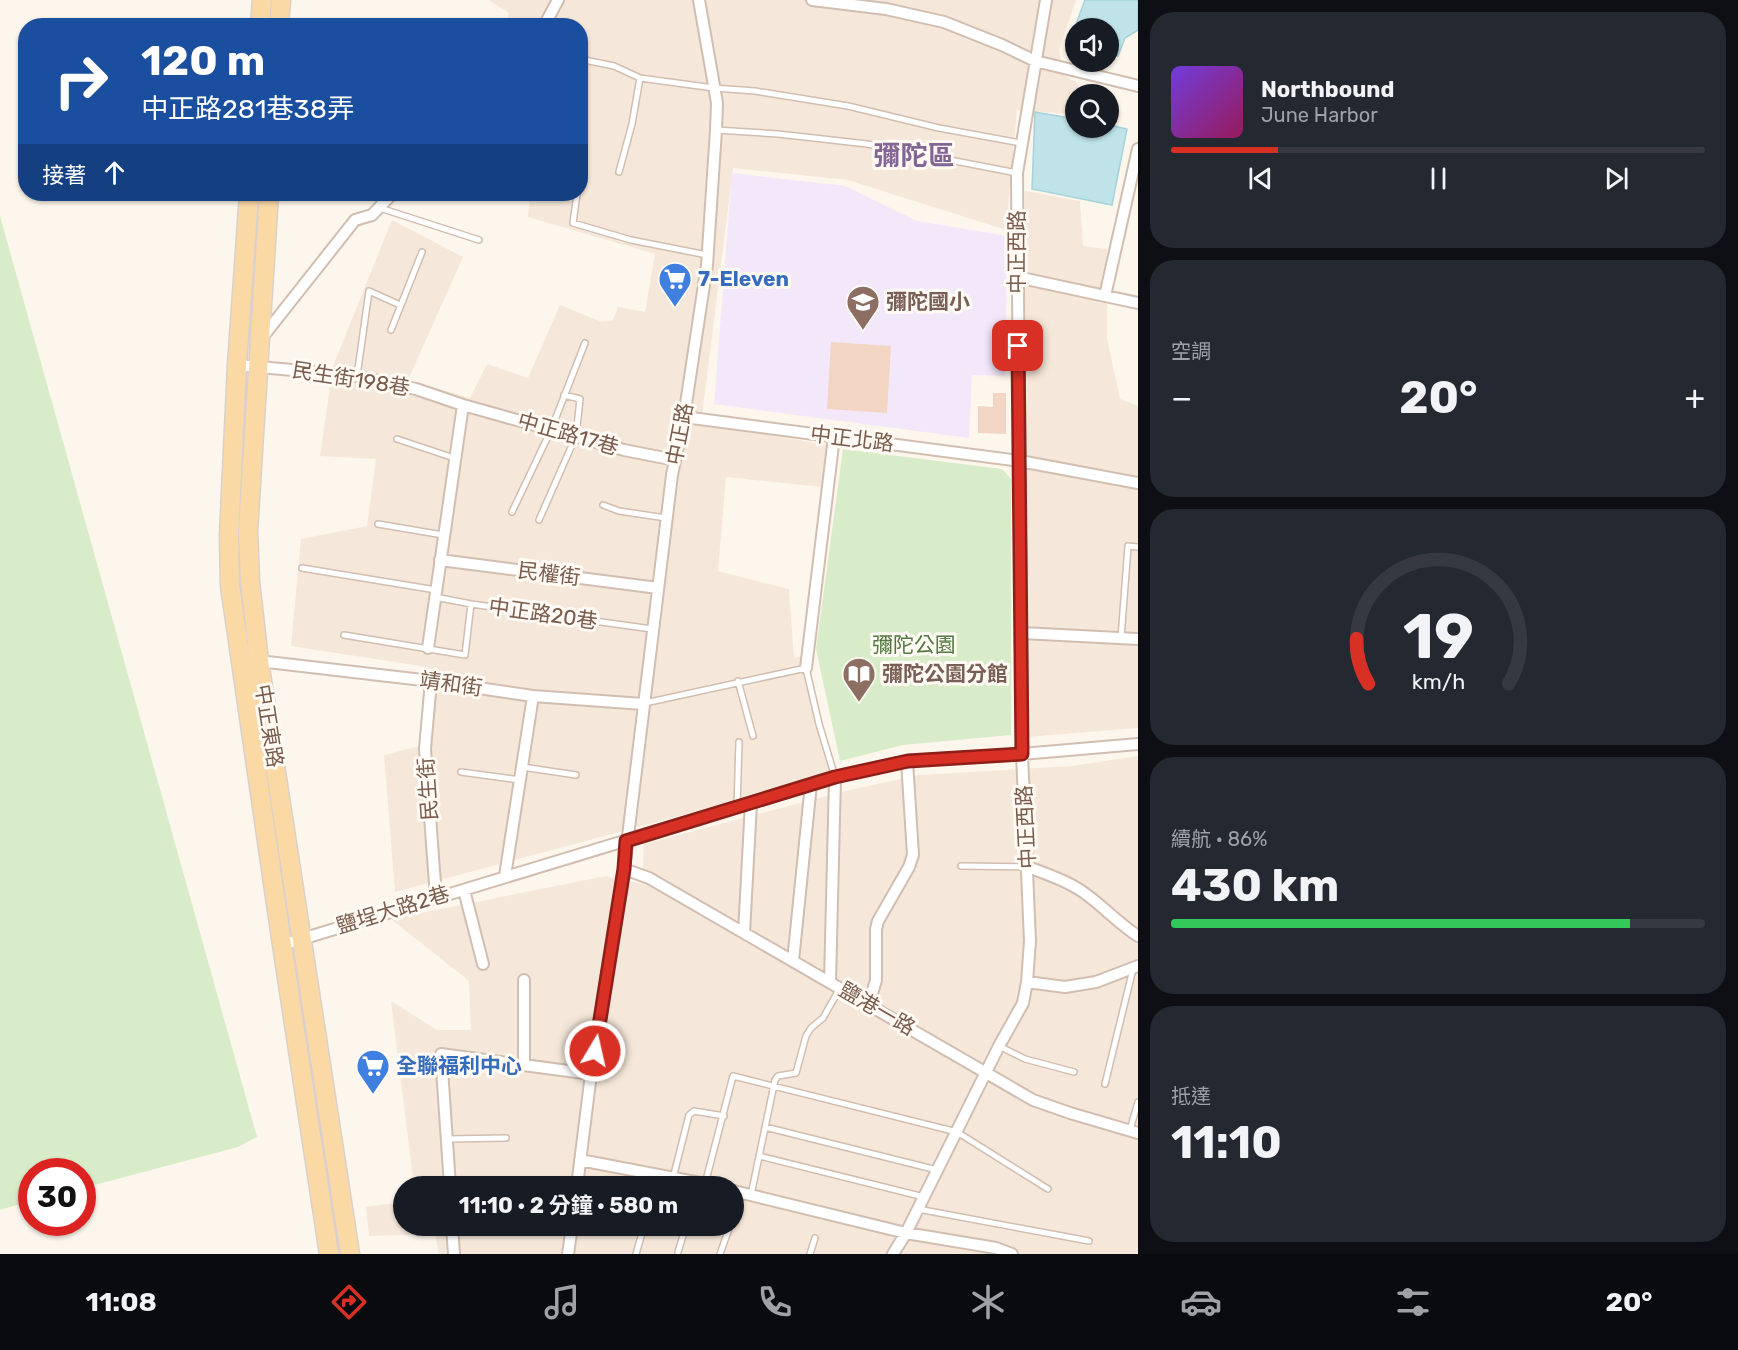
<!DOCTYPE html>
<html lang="zh-TW">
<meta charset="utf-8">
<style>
body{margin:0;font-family:Rubik,"Noto Sans TC",sans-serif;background:#242831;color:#f1f3f6;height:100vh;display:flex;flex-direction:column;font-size:22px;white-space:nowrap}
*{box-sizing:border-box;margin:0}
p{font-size:20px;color:#9ea1a6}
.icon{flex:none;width:33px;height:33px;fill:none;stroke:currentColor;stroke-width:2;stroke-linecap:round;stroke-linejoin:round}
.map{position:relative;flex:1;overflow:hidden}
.drawer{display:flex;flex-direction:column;gap:12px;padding:12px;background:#0d0f14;width:600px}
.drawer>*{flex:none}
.banner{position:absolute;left:18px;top:18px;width:570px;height:183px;border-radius:24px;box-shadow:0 2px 4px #0004;background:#1a4fa0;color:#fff;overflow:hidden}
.tools{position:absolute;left:1065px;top:18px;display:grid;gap:12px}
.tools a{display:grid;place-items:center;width:54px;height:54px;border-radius:50%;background:#171b24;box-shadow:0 2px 4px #0004;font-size:30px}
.speed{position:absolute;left:18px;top:1158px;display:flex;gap:12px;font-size:30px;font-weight:700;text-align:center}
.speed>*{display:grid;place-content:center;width:78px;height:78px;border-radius:50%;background:#171b24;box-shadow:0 2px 4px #0004;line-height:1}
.speed .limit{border:9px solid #d22;background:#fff;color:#111}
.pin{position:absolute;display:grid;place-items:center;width:51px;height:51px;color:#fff;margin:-26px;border-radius:12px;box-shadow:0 3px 9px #0006}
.me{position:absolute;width:66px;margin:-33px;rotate:9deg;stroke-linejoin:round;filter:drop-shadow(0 0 4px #0008)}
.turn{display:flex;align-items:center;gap:21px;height:126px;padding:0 24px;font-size:27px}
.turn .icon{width:78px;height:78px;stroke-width:2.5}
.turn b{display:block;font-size:42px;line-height:51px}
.then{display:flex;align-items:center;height:57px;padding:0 24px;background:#0003;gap:12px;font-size:22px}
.big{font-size:45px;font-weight:700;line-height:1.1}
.drawer .widget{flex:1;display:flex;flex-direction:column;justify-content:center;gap:9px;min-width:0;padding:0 21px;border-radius:24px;background:#242831}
.drawer .dial{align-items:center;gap:0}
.dial svg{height:156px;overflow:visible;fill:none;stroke:#363941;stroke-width:7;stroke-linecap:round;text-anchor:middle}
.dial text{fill:#f1f3f6;stroke:none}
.song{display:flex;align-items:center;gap:18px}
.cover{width:72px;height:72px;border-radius:9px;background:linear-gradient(135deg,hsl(260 70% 55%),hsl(330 70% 35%))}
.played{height:6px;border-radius:3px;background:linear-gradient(90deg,#d93025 20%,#363941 20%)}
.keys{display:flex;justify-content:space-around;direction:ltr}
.heat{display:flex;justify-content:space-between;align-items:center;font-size:33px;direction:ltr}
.charge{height:9px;border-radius:4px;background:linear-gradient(90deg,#34c759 86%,#363941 0)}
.trip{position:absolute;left:393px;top:1176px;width:351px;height:60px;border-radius:30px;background:#171b24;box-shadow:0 2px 4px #0004;font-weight:700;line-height:60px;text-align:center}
.tabs{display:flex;height:96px;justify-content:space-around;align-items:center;background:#090b0e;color:#9ea1a6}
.tabs .icon{width:42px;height:42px}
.tabs .active{color:#d93025}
.tabs b{font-size:27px;color:#f1f3f6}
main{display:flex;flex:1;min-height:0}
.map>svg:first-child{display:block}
.residential{fill:#f5e8da}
.education{fill:#f3e8fa}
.green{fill:#d8ecc9}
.water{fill:#bfe3e8;stroke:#a5d3da;stroke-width:1.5}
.building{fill:#f3d5c3}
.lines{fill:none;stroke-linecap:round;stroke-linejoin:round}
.lane-casing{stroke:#d1beb0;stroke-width:8}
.street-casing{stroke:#d1beb0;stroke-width:14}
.primary-casing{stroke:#dad1cd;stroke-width:21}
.lane{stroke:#fff;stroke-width:5}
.street{stroke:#fff;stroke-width:10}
.primary{stroke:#fbd9a5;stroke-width:18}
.route-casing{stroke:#8d1f18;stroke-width:15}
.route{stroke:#d93025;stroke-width:10}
.labels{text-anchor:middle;stroke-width:6;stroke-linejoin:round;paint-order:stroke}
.street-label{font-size:21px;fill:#7a5c4d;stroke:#fffaf3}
.shop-label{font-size:21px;font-weight:bold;fill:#366cbe;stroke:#fffaf3;text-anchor:start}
.education-label{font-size:21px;font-weight:bold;fill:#785e54;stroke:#fffaf3;text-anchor:start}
.park-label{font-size:21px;fill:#537a41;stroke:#fffaf3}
.district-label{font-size:27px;font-weight:bold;fill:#846695;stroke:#fffaf3}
</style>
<main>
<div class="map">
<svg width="1138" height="1254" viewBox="0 0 1138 1254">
<rect width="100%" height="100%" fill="#fdf6ec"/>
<path class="residential" d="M489,0H1076L1059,50L1064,75L1079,84L1069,114L1017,110L1006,230L848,180L733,168L701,424L834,446L831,488L726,477L718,571L789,589L794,658L810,655L816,723L831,771L702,810L395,892L384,755L428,744L427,667L291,646L301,539L367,526L376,459L320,456L333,366L392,220L463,257L408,380L470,398L487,364L528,378L560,305L602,322L613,320L618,307L645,312L655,254L528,217L530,194H580V26L505,25L509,13Z
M1025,191L1080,201L1083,246L1107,249V338L1120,399L1138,406V728L1026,737Z
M1138,756V1254H439L435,1234L369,1236L366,1207L403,1202L404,1226H734V1186H414L391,1001L437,1030H471L469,981L391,919L606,876L642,884L644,844L850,790L919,775L1072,766Z"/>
<path class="education" d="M732,173L845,186L917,221L1007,236L1005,376L972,375L969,438L714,404Z"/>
<path class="green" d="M0,216L257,1137L238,1147L83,1188L82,1172H32L31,1201L0,1210Z
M843,449L1002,469L1011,479V735L903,745L840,761L816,649Z"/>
<path class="water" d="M1085,0H1138V30L1125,38L1118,56L1109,55L1108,28H1076L1075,52L1066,51Z
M1035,112L1075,119L1076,128H1108L1109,125L1127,129L1112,205L1032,189Z"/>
<path class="building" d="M831,342L891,346L887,413L827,409Z
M993,393H1006V434L978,433V406L993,407Z"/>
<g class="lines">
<g class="lane-casing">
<path id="lane" d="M580,59L614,66L640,78L714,88L755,91L848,106L939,128L1021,143
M716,130L778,134L867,144L1017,173
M580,161L584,162
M619,172L632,124L640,78
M577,194L573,223L631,240L707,255
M380,208L479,240
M391,330L422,252
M357,376L369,291L400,305
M397,439L454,458
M603,505L619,511L666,518
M512,512L551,430L585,343
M539,520L576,436L580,399L564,395
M378,524L443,535
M302,568L436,590
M435,597L471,604L652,629
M344,635L465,655L471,604
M1121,638L1128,546L1138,547
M738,681L753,736
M645,703L806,668L819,724L835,777
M522,767L576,775
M461,772L520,780
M737,807L739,742
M961,866L1027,867
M999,1046L1025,1059L1074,1072
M1105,1084L1133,969
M765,1127L937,1170
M1130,1130L1138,1102
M447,1139L506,1138
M759,1156L924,1197
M673,1178L689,1115L694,1111L724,1116
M705,1184L733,1076L957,1132L1048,1189
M655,1186L658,1175
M751,1195L775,1080L778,1076L796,1073L806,1036L811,1028L823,1018L840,988
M918,1209L1089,1241
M734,1210L738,1192
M678,1252L686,1226
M636,1254L644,1226
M720,1254L730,1226
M810,1254L815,1238"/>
</g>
<g class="street-casing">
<path id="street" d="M812,0L886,9L944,22L1002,45L1035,61L1138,86
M544,26L558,0
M1017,277L1138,303
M1105,296L1138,149
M261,339L355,220L372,215L392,194
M237,365L357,376L416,389L463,405L624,450L675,460
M684,417L1020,461L1138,483
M440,560L658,588
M1022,633L1138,639
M428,648L463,405
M259,661L431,681L533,696L643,704
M806,668L834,437
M431,681L425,749L436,897
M1028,867C1047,874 1067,881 1083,892C1103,906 1118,923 1138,936
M624,869L649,878L1033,1100L1070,1113L1138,1133
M505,876L533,696
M464,890L483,964
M744,933L751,803
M282,945L835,777L907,761L1022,754L1138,744
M793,961L811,784
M830,982L835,777
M1027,982L1065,987L1096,982L1138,966
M869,1004L876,980V929L878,921L909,867L913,855L907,761
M524,1065V980
M580,1160L716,1186
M450,1186L441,1054L591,1074
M577,1186L591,1074L624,869L672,475L684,417L707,265L716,130L717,103L699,0
M734,1191L906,1233L996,1248L1012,1254
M452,1226L454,1254
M568,1254L572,1226
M893,1254L906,1233L999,1046L1023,1003L1027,982L1030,941L1022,754L1017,173L1046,0"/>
</g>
<g class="primary-casing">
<path id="primary" d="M260,26L262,0
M279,26L281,0
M249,194L237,365L229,535L230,586L282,945L329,1254
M269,194L248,531L250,581L259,661L350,1254"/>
</g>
<use href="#lane" class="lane"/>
<use href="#street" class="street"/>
<use href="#primary" class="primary"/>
</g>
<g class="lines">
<g class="route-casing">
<path id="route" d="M595,1051L624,869L626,841L835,777L908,761L1022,754L1018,346"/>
</g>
<use href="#route" class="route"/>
</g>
<defs>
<g id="supermarket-pin" transform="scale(1.725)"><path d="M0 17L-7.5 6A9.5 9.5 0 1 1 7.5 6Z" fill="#3f7fe0" stroke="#fffaf3"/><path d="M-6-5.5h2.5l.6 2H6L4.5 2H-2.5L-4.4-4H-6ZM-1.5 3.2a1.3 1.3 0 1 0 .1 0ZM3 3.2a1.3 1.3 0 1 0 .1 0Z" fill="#fff"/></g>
<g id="school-pin" transform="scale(1.725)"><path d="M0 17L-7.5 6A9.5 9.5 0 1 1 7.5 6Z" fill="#8d6e63" stroke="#fffaf3"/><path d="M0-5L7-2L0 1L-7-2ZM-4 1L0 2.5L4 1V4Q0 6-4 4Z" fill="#fff"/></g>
<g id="library-pin" transform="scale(1.725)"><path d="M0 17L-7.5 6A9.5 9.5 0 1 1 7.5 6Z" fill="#8d6e63" stroke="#fffaf3"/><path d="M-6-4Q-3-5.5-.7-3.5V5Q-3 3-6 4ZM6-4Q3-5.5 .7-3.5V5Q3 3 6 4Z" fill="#fff"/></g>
</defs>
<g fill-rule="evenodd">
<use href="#supermarket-pin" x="675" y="279"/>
<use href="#school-pin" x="863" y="302"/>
<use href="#library-pin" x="859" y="674"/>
<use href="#supermarket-pin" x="373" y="1066"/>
</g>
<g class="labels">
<g class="street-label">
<text transform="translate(1017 252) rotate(-90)" y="7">中正西路</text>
<text transform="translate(351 379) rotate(9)" y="7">民生街198巷</text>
<text transform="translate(568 434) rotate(16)" y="7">中正路17巷</text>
<text transform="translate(680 434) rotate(-79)" y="7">中正路</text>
<text transform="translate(852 439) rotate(7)" y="7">中正北路</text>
<text transform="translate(549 574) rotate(7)" y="7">民權街</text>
<text transform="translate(543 614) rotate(8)" y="7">中正路20巷</text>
<text transform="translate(451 684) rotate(8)" y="7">靖和街</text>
<text transform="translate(269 726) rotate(81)" y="7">中正東路</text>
<text transform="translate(428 789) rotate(-94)" y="7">民生街</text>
<text transform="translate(1026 827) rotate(-93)" y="7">中正西路</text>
<text transform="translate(393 910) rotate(-17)" y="7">鹽埕大路2巷</text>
<text transform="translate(877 1009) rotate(30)" y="7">鹽港一路</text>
</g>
<g class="shop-label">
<text x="698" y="286">7-Eleven</text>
<text x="396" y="1073">全聯福利中心</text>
</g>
<g class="education-label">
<text x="886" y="309">彌陀國小</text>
<text x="882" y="681">彌陀公園分館</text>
</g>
<g class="park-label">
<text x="914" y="652">彌陀公園</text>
</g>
<g class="district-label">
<text x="914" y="165">彌陀區</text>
</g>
</g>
</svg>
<div class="tools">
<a><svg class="icon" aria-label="sound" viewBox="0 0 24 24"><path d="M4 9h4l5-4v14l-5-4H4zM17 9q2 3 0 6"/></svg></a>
<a><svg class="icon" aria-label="search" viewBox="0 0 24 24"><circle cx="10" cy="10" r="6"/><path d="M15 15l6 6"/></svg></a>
</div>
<div class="speed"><div class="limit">30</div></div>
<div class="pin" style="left:1018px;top:346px;background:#d93025"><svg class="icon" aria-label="arrive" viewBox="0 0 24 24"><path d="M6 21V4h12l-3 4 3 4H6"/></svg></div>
<svg class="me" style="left:595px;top:1051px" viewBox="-20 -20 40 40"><circle r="17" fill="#d93025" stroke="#fff" stroke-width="3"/><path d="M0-11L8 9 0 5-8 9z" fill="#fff"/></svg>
<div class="trip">11:10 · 2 分鐘 · 580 m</div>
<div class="banner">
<div class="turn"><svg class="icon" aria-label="right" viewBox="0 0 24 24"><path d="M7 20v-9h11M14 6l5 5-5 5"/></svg><div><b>120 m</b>中正路281巷38弄</div></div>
<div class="then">接著<svg class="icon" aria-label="ahead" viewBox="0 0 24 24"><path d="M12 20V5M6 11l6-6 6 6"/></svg></div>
</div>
</div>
<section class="drawer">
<div class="widget">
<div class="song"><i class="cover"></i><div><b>Northbound</b><p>June Harbor</p></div></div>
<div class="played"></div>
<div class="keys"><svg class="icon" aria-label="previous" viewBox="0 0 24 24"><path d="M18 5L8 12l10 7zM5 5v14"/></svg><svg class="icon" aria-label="pause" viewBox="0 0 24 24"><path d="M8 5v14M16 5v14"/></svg><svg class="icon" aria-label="next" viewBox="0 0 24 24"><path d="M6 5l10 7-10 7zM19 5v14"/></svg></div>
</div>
<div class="widget"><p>空調</p>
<div class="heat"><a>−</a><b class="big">20°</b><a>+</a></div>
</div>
<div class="widget dial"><svg viewBox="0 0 100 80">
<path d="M14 69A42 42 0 1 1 86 69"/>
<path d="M14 69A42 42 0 0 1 8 46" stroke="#d93025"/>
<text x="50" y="56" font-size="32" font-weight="700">19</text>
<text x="50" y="72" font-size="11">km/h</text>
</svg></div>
<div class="widget"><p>續航 · 86%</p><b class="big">430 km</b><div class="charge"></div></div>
<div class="widget"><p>抵達</p><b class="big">11:10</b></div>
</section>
</main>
<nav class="tabs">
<b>11:08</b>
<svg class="icon active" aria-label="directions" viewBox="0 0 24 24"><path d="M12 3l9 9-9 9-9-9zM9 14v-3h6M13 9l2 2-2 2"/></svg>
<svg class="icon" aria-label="music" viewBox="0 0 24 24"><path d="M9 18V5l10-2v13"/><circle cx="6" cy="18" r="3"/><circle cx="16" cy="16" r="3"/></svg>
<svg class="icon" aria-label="phone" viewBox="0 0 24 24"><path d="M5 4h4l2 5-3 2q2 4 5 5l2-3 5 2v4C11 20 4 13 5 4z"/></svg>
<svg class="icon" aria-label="climate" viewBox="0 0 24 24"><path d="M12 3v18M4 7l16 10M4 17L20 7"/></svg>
<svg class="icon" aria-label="car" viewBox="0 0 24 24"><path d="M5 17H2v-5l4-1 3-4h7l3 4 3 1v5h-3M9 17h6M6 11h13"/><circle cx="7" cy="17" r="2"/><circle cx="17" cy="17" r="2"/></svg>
<svg class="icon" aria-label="filters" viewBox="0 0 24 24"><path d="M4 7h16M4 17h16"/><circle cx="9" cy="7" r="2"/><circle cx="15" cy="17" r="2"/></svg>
<b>20°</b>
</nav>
